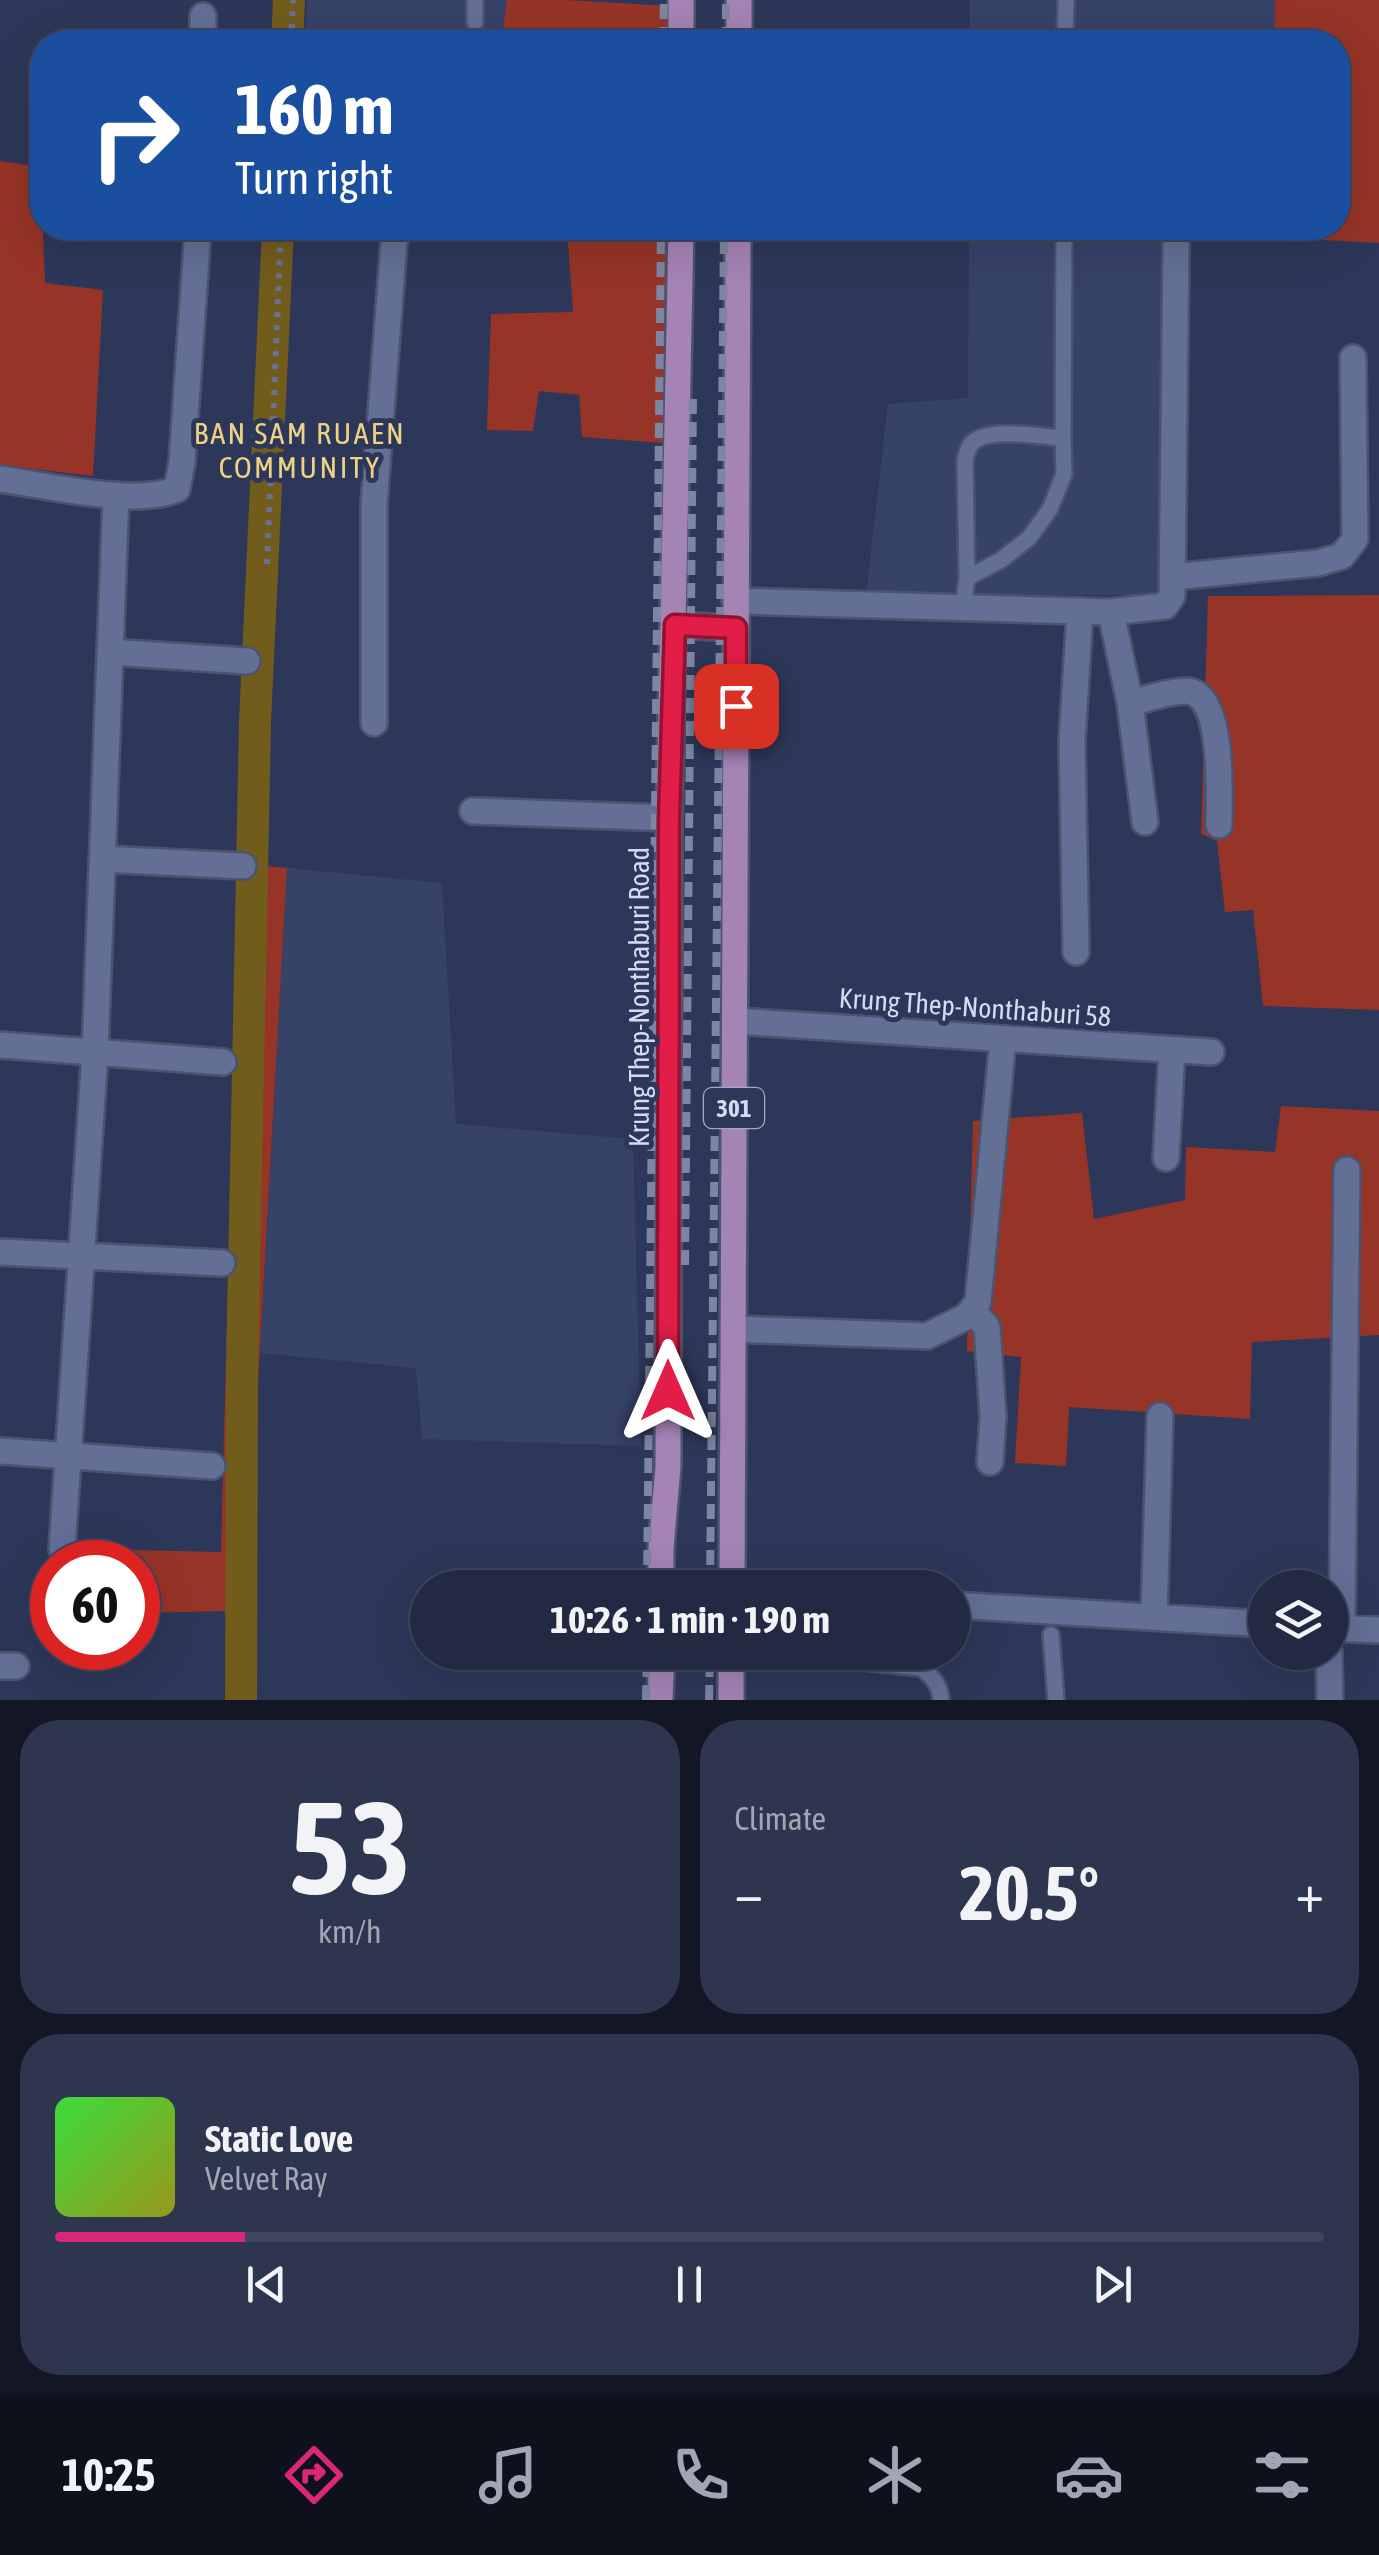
<!DOCTYPE html>
<meta charset="utf-8">
<style>
body{margin:0;font-family:"Asap Condensed",sans-serif;background:#2e354e;color:#f1f3f6;height:100vh;display:flex;flex-direction:column;font-size:38px;white-space:nowrap}
*{box-sizing:border-box;margin:0}
p{font-size:32px;color:#a2a6b2}
.icon{flex:none;width:55px;height:55px;fill:none;stroke:currentColor;stroke-width:2;stroke-linecap:round;stroke-linejoin:round}
.map{position:relative;height:1700px;overflow:hidden}
.panel{display:flex;flex-direction:column;gap:20px;padding:20px;background:#131725;flex:1}
.panel>*{flex:none}
.guide{position:absolute;left:30px;top:30px;width:1320px;height:210px;border-radius:40px;box-shadow:0 10px 40px #0002,0 0 0 2px #3f455c;background:#1a4fa0;color:#fff;overflow:hidden}
.buttons{position:absolute;left:1248px;top:1570px;display:grid;gap:20px}
.buttons a{display:grid;place-items:center;width:100px;height:100px;border-radius:50%;background:#222943;box-shadow:0 10px 40px #0002,0 0 0 2px #3f455c;font-size:50px}
.speed{position:absolute;left:30px;top:1540px;display:flex;gap:20px;font-size:50px;font-weight:700;text-align:center}
.speed>*{display:grid;place-content:center;width:130px;height:130px;border-radius:50%;background:#222943;box-shadow:0 10px 40px #0002,0 0 0 2px #3f455c;line-height:1}
.speed .limit{border:15px solid #d22;background:#fff;color:#111}
.pin{position:absolute;display:grid;place-items:center;width:85px;height:85px;color:#fff;margin:-42px;border-radius:20px;box-shadow:0 5px 15px #0006}
.me{position:absolute;width:110px;margin:-55px;rotate:0deg;stroke-linejoin:round;filter:drop-shadow(0 0 8px #0008)}
.turn{display:flex;align-items:center;gap:35px;height:210px;padding:0 40px;font-size:45px}
.turn .icon{width:130px;height:130px;stroke-width:2.5}
.turn b{display:block;font-size:70px;line-height:85px}
.big{font-size:75px;font-weight:700;line-height:1.1}
.panel .card{flex:1;display:flex;flex-direction:column;justify-content:center;gap:15px;min-width:0;padding:0 35px;border-radius:40px;background:#2e354e}
.panel .dial{align-items:center;gap:0}
.dial b{font-size:130px;line-height:1}
.song{display:flex;align-items:center;gap:30px}
.cover{width:120px;height:120px;border-radius:15px;background:linear-gradient(135deg,hsl(120 70% 55%),hsl(60 70% 35%))}
.played{height:10px;border-radius:5px;background:linear-gradient(90deg,#db2777 15%,#3f455c 15%)}
.keys{display:flex;justify-content:space-around;direction:ltr}
.heat{display:flex;justify-content:space-between;align-items:center;font-size:55px;direction:ltr}
.panel .tiles{flex:1;display:grid;gap:20px;grid-template-columns:1fr 1fr}
.card:last-child{grid-column:span 2}
.trip{position:absolute;left:410px;top:1570px;width:560px;height:100px;border-radius:50px;background:#222943;box-shadow:0 10px 40px #0002,0 0 0 2px #3f455c;font-weight:700;line-height:100px;text-align:center}
.tab-bar{display:flex;height:160px;justify-content:space-around;align-items:center;background:#0e101b;color:#a2a6b2}
.tab-bar .icon{width:70px;height:70px}
.tab-bar .on{color:#db2777}
.tab-bar b{font-size:45px;color:#f1f3f6}
.map>svg:first-child{display:block}
.built{fill:#374269}
.green{fill:#963427}
.lines{fill:none;stroke-linecap:round;stroke-linejoin:round}
.canal{stroke:#715c1c;stroke-width:32}
.service-casing{stroke:#4b536f;stroke-width:20}
.minor-casing{stroke:#4b536f;stroke-width:30}
.primary-casing{stroke:#4b536f;stroke-width:30}
.path{stroke:#697290;stroke-width:6;stroke-dasharray:5 8;stroke-linecap:butt}
.service{stroke:#636f95;stroke-width:15}
.minor{stroke:#636f95;stroke-width:25}
.primary{stroke:#a483b5;stroke-width:25}
.rail{stroke:#7c85a1;stroke-width:8;stroke-dasharray:15 8;stroke-linecap:butt}
.route-casing{stroke:#92132f;stroke-width:25}
.route{stroke:#e11d48;stroke-width:18}
.labels{text-anchor:middle;stroke-width:10;stroke-linejoin:round;paint-order:stroke}
.shield{fill:#2d3759;stroke:#a2aac3;stroke-width:2.5}
.shield-label{font-size:25px;font-weight:bold;fill:#d4dbf0}
.street-label{font-size:28px;fill:#d4dbf0;stroke:#2d3759}
.neighbourhood-label{font-size:30px;letter-spacing:2.5px;fill:#eed286;stroke:#2d3759}
</style>
<div class="map">
<svg width="1379" height="1700" viewBox="0 0 1379 1700">
<rect width="100%" height="100%" fill="#2d3759"/>
<path class="built" d="M307,0H507L501,42H306Z
M970,0H1275L1274,42H970Z
M969,228H1168L1158,595H866L888,404L968,398Z
M287,868L442,883L456,1124L633,1139L641,1446L422,1439L416,1368L260,1353Z"/>
<path class="green" d="M507,0H567L671,6L670,42H501Z
M1275,0H1379V243L1271,237V228H1338V42H1274Z
M0,161L42,167V228H110V240L43,232L45,283L103,290L93,476L0,465Z
M567,228H603L672,233L663,443L582,437L579,395L539,391L533,431L487,430L491,314L573,312Z
M1379,595V1010L1263,1006L1253,910L1225,912L1217,841L1201,834L1208,596Z
M266,866L287,868L258,1384L254,1700H229L230,1611L138,1613V1562H130V1550L221,1552L238,887Z
M1281,1106L1379,1111V1335L1252,1342L1250,1419L1069,1407L1066,1466L1015,1463L1021,1357L967,1351L973,1121L1082,1113L1094,1219L1185,1200L1186,1147L1275,1152Z"/>
<g class="lines">
<path class="canal" d="M287,42L289,0
M241,1700L242,1371L255,722L278,228"/>
<g class="service-casing">
<path id="service" d="M475,0V22
M1065,42L1066,0
M1063,438L1064,228
M963,607L967,578L965,460C967,454 967,449 971,444C988,426 1040,437 1063,438L1064,474L1050,509L1029,538L1001,560L967,578
M1051,1635L1056,1700
M768,1652L921,1668C933,1677 940,1685 941,1700"/>
</g>
<g class="minor-casing">
<path id="minor" d="M203,42V16
M0,479C45,485 136,507 177,489L182,462L198,228
M1172,577L1318,563L1342,556L1355,539L1353,358
M735,601L1111,612L1165,606L1172,596L1176,242
M1111,612L1130,703L1145,822
M110,652L247,661
M1130,703C1144,700 1179,688 1192,692C1224,702 1219,797 1219,825
M374,723V505L395,228
M473,811L669,818
M102,859L243,866
M1076,952L1072,741L1080,611
M735,1021L1211,1052
M0,1045L223,1062
M1166,1158L1172,1050
M0,1252L222,1263
M972,1310L987,1327L993,1417L990,1462
M733,1329L927,1336L966,1317L978,1302L1003,1039
M0,1451L212,1466
M62,1549L95,1052L116,495
M952,1605L1265,1624
M1154,1617L1160,1416
M1330,1628L1379,1630
M1342,1629L1347,1170
M1329,1652L1330,1700
M0,1666H16"/>
</g>
<g class="primary-casing">
<path id="primary" d="M681,42V0
M739,42V0
M675,625L736,628
M661,1588V1548L668,1467L669,818L681,228
M732,1588L738,228
M731,1652V1700
M660,1700L662,1652"/>
</g>
<path class="path" d="M291,42L293,0
M267,564L281,228"/>
<use href="#service" class="service"/>
<use href="#minor" class="minor"/>
<use href="#primary" class="primary"/>
<path class="rail" d="M663,42L664,0
M726,42V0
M685,1265L693,397
M647,1588L661,228
M710,1588L724,228
M646,1700L647,1652
M709,1700L710,1652"/>
</g>
<g class="lines">
<g class="route-casing">
<path id="route" d="M668,1391L669,818L675,625L736,628V706"/>
</g>
<use href="#route" class="route"/>
</g>
<g class="labels">
<rect class="shield" x="704" y="1088" width="60" height="40" rx="8"/>
<g class="shield-label">
<text x="734" y="1117">301</text>
</g>
<g class="street-label">
<text transform="translate(639 997) rotate(-90)" y="10">Krung Thep-Nonthaburi Road</text>
<text transform="translate(975 1007) rotate(4)" y="10">Krung Thep-Nonthaburi 58</text>
</g>
<g class="neighbourhood-label">
<text x="300" y="444">BAN SAM RUAEN<tspan x="300" dy="34">COMMUNITY</tspan></text>
</g>
</g>
</svg>
<div class="buttons">
<a><svg class="icon" aria-label="layers" viewBox="0 0 24 24"><path d="M12 4l9 5-9 5-9-5zM3 14l9 5 9-5"/></svg></a>
</div>
<div class="speed"><div class="limit">60</div></div>
<div class="pin" style="left:736px;top:706px;background:#d93025"><svg class="icon" aria-label="arrive" viewBox="0 0 24 24"><path d="M6 21V4h12l-3 4 3 4H6"/></svg></div>
<svg class="me" style="left:668px;top:1391px" viewBox="-20 -20 40 40"><path d="M0-17L14 15 0 8-14 15z" fill="#e11d48" stroke="#fff" stroke-width="4"/></svg>
<div class="trip">10:26 · 1 min · 190 m</div>
<div class="guide">
<div class="turn"><svg class="icon" aria-label="right" viewBox="0 0 24 24"><path d="M7 20v-9h11M14 6l5 5-5 5"/></svg><div><b>160 m</b>Turn right</div></div>
</div>
</div>
<section class="panel">
<div class="tiles">
<div class="card dial"><b>53</b><p>km/h</p></div>
<div class="card"><p>Climate</p>
<div class="heat"><a>−</a><b class="big">20.5°</b><a>+</a></div>
</div>
<div class="card">
<div class="song"><i class="cover"></i><div><b>Static Love</b><p>Velvet Ray</p></div></div>
<div class="played"></div>
<div class="keys"><svg class="icon" aria-label="previous" viewBox="0 0 24 24"><path d="M18 5L8 12l10 7zM5 5v14"/></svg><svg class="icon" aria-label="pause" viewBox="0 0 24 24"><path d="M8 5v14M16 5v14"/></svg><svg class="icon" aria-label="next" viewBox="0 0 24 24"><path d="M6 5l10 7-10 7zM19 5v14"/></svg></div>
</div>
</div>
</section>
<nav class="tab-bar">
<b>10:25</b>
<svg class="icon on" aria-label="directions" viewBox="0 0 24 24"><path d="M12 3l9 9-9 9-9-9zM9 14v-3h6M13 9l2 2-2 2"/></svg>
<svg class="icon" aria-label="music" viewBox="0 0 24 24"><path d="M9 18V5l10-2v13"/><circle cx="6" cy="18" r="3"/><circle cx="16" cy="16" r="3"/></svg>
<svg class="icon" aria-label="phone" viewBox="0 0 24 24"><path d="M5 4h4l2 5-3 2q2 4 5 5l2-3 5 2v4C11 20 4 13 5 4z"/></svg>
<svg class="icon" aria-label="climate" viewBox="0 0 24 24"><path d="M12 3v18M4 7l16 10M4 17L20 7"/></svg>
<svg class="icon" aria-label="car" viewBox="0 0 24 24"><path d="M5 17H2v-5l4-1 3-4h7l3 4 3 1v5h-3M9 17h6M6 11h13"/><circle cx="7" cy="17" r="2"/><circle cx="17" cy="17" r="2"/></svg>
<svg class="icon" aria-label="filters" viewBox="0 0 24 24"><path d="M4 7h16M4 17h16"/><circle cx="9" cy="7" r="2"/><circle cx="15" cy="17" r="2"/></svg>
</nav>
